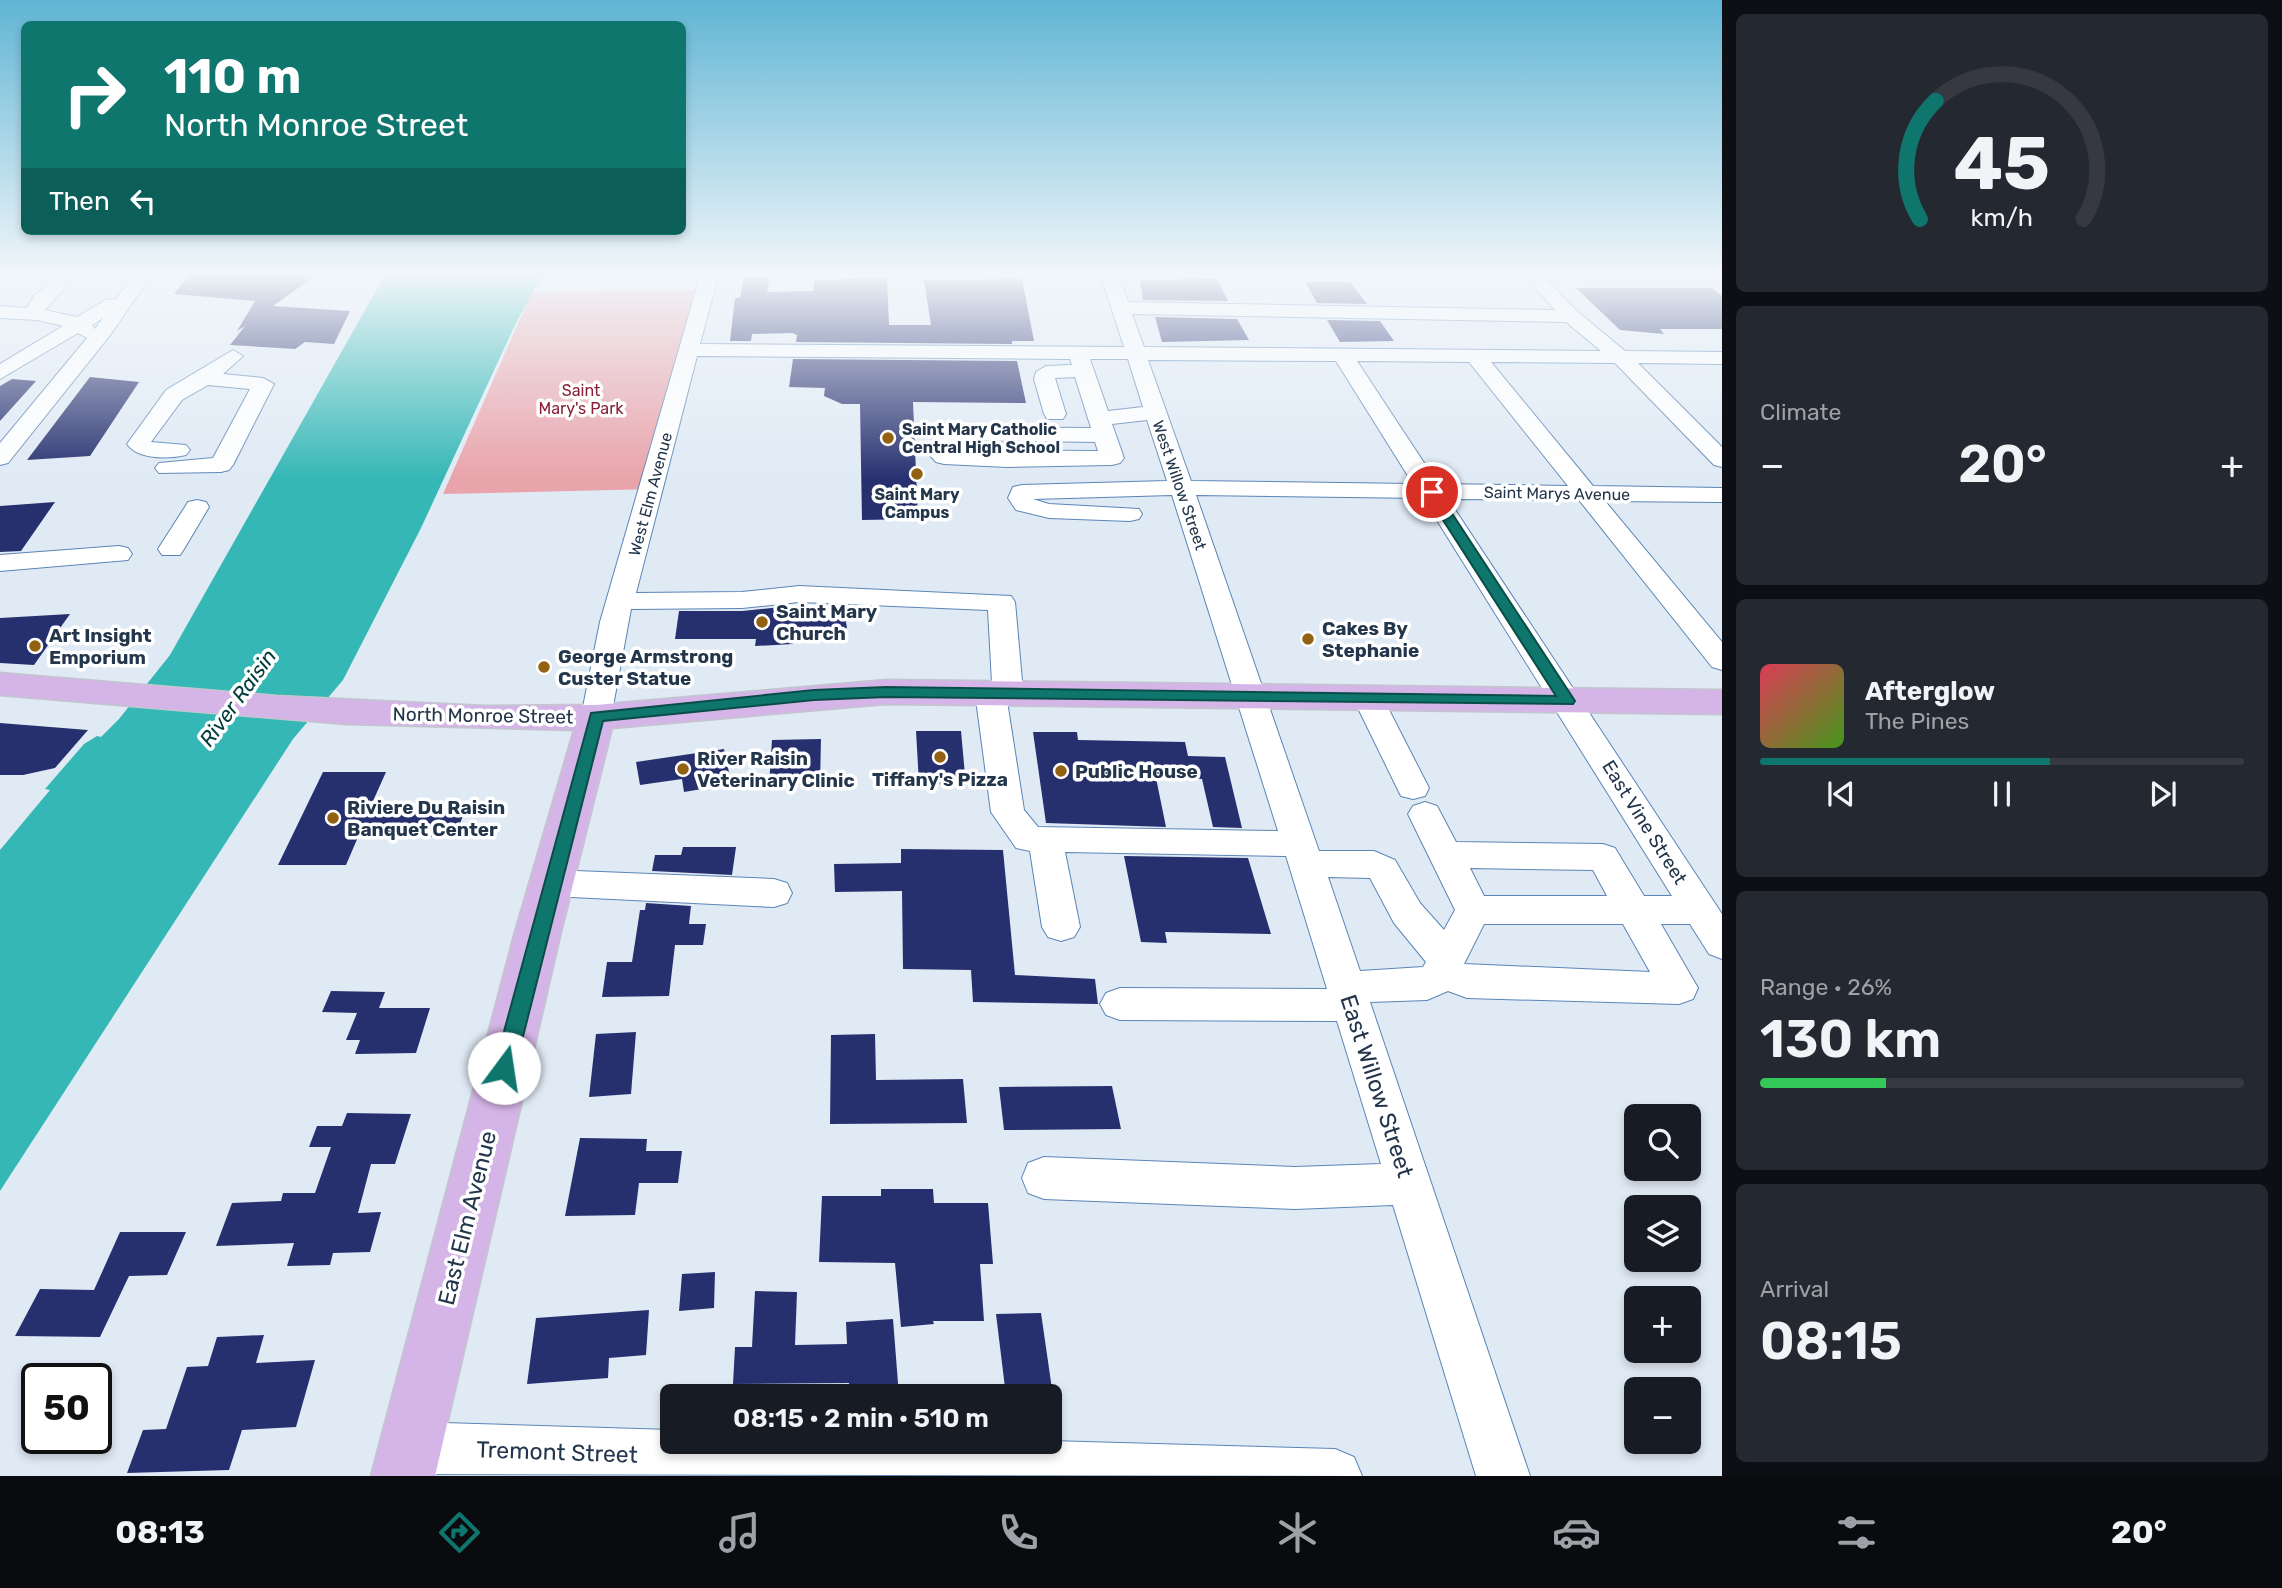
<!DOCTYPE html>
<meta charset="utf-8">
<style>
body{margin:0;font-family:Rubik,sans-serif;background:#242831;color:#f1f3f6;height:100vh;display:flex;flex-direction:column;font-size:26px;white-space:nowrap}
*{box-sizing:border-box;margin:0}
p{font-size:23px;color:#9ea1a6}
.icon{flex:none;width:38px;height:38px;fill:none;stroke:currentColor;stroke-width:2;stroke-linecap:round;stroke-linejoin:round}
.map{position:relative;flex:1;overflow:hidden}
.panel{display:flex;flex-direction:column;gap:14px;padding:14px;background:#0d0f14;width:560px}
.panel>*{flex:none}
.banner{position:absolute;left:21px;top:21px;width:665px;height:214px;border-radius:10px;box-shadow:0 4px 10px #0003;background:#0f766e;color:#fff;overflow:hidden}
.buttons{position:absolute;left:1624px;top:1104px;display:grid;gap:14px}
.buttons a{display:grid;place-items:center;width:77px;height:77px;border-radius:10px;background:#171b24;box-shadow:0 4px 10px #0003;font-size:35px}
.speed{position:absolute;left:21px;top:1363px;display:flex;gap:14px;font-size:35px;font-weight:700;text-align:center}
.speed>*{display:grid;place-content:center;width:91px;height:91px;border-radius:50%;background:#171b24;box-shadow:0 4px 10px #0003;line-height:1}
.speed .limit{border:4px solid #111;border-radius:10px;background:#fff;color:#111}
.pin{position:absolute;display:grid;place-items:center;width:60px;height:60px;color:#fff;margin:-30px;border:4px solid #fff;border-radius:50%;box-shadow:0 2px 7px #0007}
.me{position:absolute;width:77px;margin:-38px;rotate:14deg;stroke-linejoin:round;filter:drop-shadow(0 0 5px #0008)}
.turn{display:flex;align-items:center;gap:24px;height:147px;padding:0 28px;font-size:32px}
.turn .icon{width:91px;height:91px;stroke-width:2.5}
.turn b{display:block;font-size:49px;line-height:60px}
.then{display:flex;align-items:center;height:66px;padding:0 28px;background:#0003;gap:14px;font-size:26px}
.big{font-size:52px;font-weight:600;line-height:1.1}
.panel .tile{flex:1;display:flex;flex-direction:column;justify-content:center;gap:10px;min-width:0;padding:0 24px;border-radius:10px;background:#242831}
.panel .dial{align-items:center;gap:0}
.dial svg{height:182px;overflow:visible;fill:none;stroke:#363941;stroke-width:7;stroke-linecap:round;text-anchor:middle}
.dial text{fill:#f1f3f6;stroke:none}
.song{display:flex;align-items:center;gap:21px}
.cover{width:84px;height:84px;border-radius:10px;background:linear-gradient(135deg,hsl(350 70% 55%),hsl(100 70% 35%))}
.played{height:7px;border-radius:4px;background:linear-gradient(90deg,#0f766e 60%,#363941 60%)}
.keys{display:flex;justify-content:space-around;direction:ltr}
.heat{display:flex;justify-content:space-between;align-items:center;font-size:38px;direction:ltr}
.charge{height:10px;border-radius:5px;background:linear-gradient(90deg,#34c759 26%,#363941 0)}
.trip{position:absolute;left:660px;top:1384px;width:402px;height:70px;border-radius:10px;background:#171b24;box-shadow:0 4px 10px #0003;font-weight:600;line-height:70px;text-align:center}
.tabs{display:flex;height:112px;justify-content:space-around;align-items:center;background:#090b0e;color:#9ea1a6}
.tabs .icon{width:49px;height:49px}
.tabs .current{color:#0f766e}
.tabs b{font-size:32px;color:#f1f3f6}
main{display:flex;flex:1;min-height:0}
.map>svg:first-child{display:block}
.green{fill:#e9a3aa}
.water{fill:#34b7b5}
.building{fill:#27306f}
.lines{fill:none;stroke-linecap:round;stroke-linejoin:round}
.minor-casing{stroke:#5a85b6;stroke-width:2}
.major-casing{stroke:#c2c7cd;stroke-width:3}
.minor{fill:#fff;fill-rule:evenodd}
.major{fill:#d5b5e7;fill-rule:evenodd}
.route{fill:#0f766e;stroke:#0a4d48;stroke-width:2}
.poi-dot{fill:#926111;stroke:#fff;stroke-width:2.5}
.labels{text-anchor:middle;stroke-width:7;stroke-linejoin:round;paint-order:stroke}
.far-park-label{font-size:16px;fill:#882037;stroke:#fff}
.far-poi-label{font-size:16px;font-weight:bold;fill:#24364c;stroke:#fff;text-anchor:start}
.far-street-label{font-size:16px;fill:#24364c;stroke:#fff}
.poi-label{font-size:19px;font-weight:bold;fill:#24364c;stroke:#fff;text-anchor:start}
.street-label{font-size:19px;fill:#24364c;stroke:#fff}
.water-label{font-size:21px;font-style:italic;fill:#003d3c;stroke:#fff}
.near-street-label{font-size:23px;fill:#24364c;stroke:#fff}
</style>
<main>
<div class="map">
<svg width="1722" height="1476" viewBox="0 0 1722 1476">
<rect width="100%" height="100%" fill="#e0eaf5"/>
<path class="green" d="M705,290L653,489L443,494L532,292Z"/>
<path class="water" d="M386,273H543L515,325L421,528L343,680L293,739L0,1191V850L50,790L45,789L84,744L97,736L101,737L119,719L170,655Z"/>
<path class="building" d="M190,273H319L273,306L350,311L334,344L305,342L295,349L230,345L245,326L237,331L255,301L174,294Z
M744,277H770L767,292L814,291V280L887,278L889,325H931L924,280L1022,279L1034,341H1012V344L796,342L797,335L792,333L752,334L751,341H730L735,298H740Z
M1198,279H1217L1228,301L1143,300L1140,280Z
M1305,282H1350L1367,304L1317,303Z
M1576,288H1712L1722,296V329H1660L1664,334L1620,330Z
M1155,317L1237,319L1249,340L1162,342Z
M1327,320L1380,321L1394,341L1340,342Z
M793,359L1017,361L1026,403L913,402L918,519L862,520L860,404H842L824,396L825,388L789,387Z
M90,377L139,382L90,456L27,460Z
M12,379L36,381L0,421V386Z
M55,502L21,551L0,552V506Z
M799,605L836,606L844,611L847,628L830,637L792,641L793,644L755,646L756,639H675L679,611H742Z
M70,614L34,665L0,663V618Z
M0,723L88,730L55,768L23,775H0Z
M916,731H961L966,786L919,783Z
M1033,732H1077L1078,740L1185,742L1188,756L1225,757L1242,828L1213,827L1202,779L1156,778L1166,827L1046,823Z
M821,739L820,784L769,785L772,740Z
M724,749L730,777L707,781L708,788L684,792L682,779L640,785L636,762Z
M323,772H386L369,810H465L455,837H358L346,865H278Z
M683,847H736L732,875L652,871L655,855H681Z
M901,849L1003,850L1015,975L1095,979L1098,1004L973,1002L971,970L903,969L902,891L835,892L834,864L901,863Z
M1124,856L1248,858L1271,934L1165,932L1167,943L1141,942Z
M646,903L691,906L689,924H706L703,945H675L669,996L602,997L607,962H632L640,910H645Z
M331,991L385,992L379,1008H430L416,1053L355,1054L360,1040H346L357,1013L322,1012Z
M636,1032L631,1094L589,1097L596,1034Z
M875,1034L876,1080L963,1079L967,1123L830,1124L831,1035Z
M1112,1086L1121,1129L1004,1130L999,1087Z
M347,1113L411,1114L395,1164H371L358,1213L381,1212L370,1252L333,1253L330,1265L287,1266L294,1243L216,1246L232,1203L281,1201L283,1193H315L331,1147H309L317,1126H342Z
M580,1138L647,1139L646,1151H682L678,1183H639L635,1215L565,1216Z
M881,1189H933L934,1203H988L993,1264H980L984,1321H933L934,1324L901,1327L895,1263L819,1262L822,1196H881Z
M120,1232H186L167,1275L129,1276L100,1337L15,1336L40,1289L94,1290Z
M715,1272L714,1308L679,1311L682,1274Z
M755,1291L797,1292L795,1345L847,1344L846,1322L893,1319L899,1396H849V1383L733,1384L735,1347H752Z
M649,1310L646,1355L609,1358L608,1378L527,1384L536,1318Z
M1041,1313L1053,1396H1006L996,1314Z
M264,1335L256,1363L315,1360L296,1427L242,1430L229,1470L127,1473L143,1430L166,1429L187,1367L208,1366L217,1337Z"/>
<g class="lines">
<g class="minor-casing">
<path id="minor" d="M59,273H78L45,310L77,317L105,300L116,299L135,273H153L111,334L8,463L0,465V443L87,338L78,333L0,379V364L63,326L37,320L0,318V306L27,308L34,296ZM103,318L95,329L92,325Z
M701,273H719L700,344L1124,347L1100,273H1118L1128,302L1555,310L1526,278L1514,277L1511,273H1722V281L1546,279L1578,312L1625,351L1722,352V364L1638,363L1722,447V467L1714,465L1615,363L1491,362L1593,486L1722,488V502L1605,501L1722,642V670L1712,667L1579,500L1448,499L1722,914V959L1709,954L1690,924H1661L1698,988L1693,999L1679,1004L1467,998L1448,991L1427,1000L1370,1002L1530,1476H1476L1393,1205L1295,1209L1044,1199L1028,1193L1022,1178L1028,1163L1044,1157L1295,1167L1381,1164L1337,1021L1120,1020L1106,1015L1100,1004L1106,993L1120,988L1327,989L1286,856L1065,852L1080,927L1074,937L1061,941L1048,937L1042,927L1030,851L1016,848L991,812L975,692L979,685L992,683L988,610L799,602L742,608L631,609L611,717L607,724L596,727L585,724L581,717L600,622ZM1132,314L1566,322L1601,351L1144,347ZM697,356L1070,359L1072,365L1046,366L1036,372L1034,379L1044,414L1047,419H1063L1066,414L1055,378L1075,377L1091,428L950,427L942,429L926,451L936,462L944,464L1007,467L1112,465L1120,463L1124,458L1112,424L1147,420L1167,481L1022,485L1013,487L1008,498L1016,510L1049,518L1130,521L1139,519L1142,514L1139,509L1049,504L1033,499L1172,495L1278,831L1038,827L1024,810L1007,701L1019,699L1023,692L1015,602L1011,596L799,586L742,592L636,593ZM1090,359H1128L1143,407L1108,411ZM1148,360L1336,361L1413,484L1191,481ZM1357,361L1469,362L1568,486L1438,484ZM957,440L1095,442L1098,451L950,450ZM1196,495L1423,498L1672,896H1644L1615,848L1603,844L1456,842L1437,806L1425,802L1413,806L1408,814L1455,910L1444,930L1420,903L1395,860L1374,851H1319ZM1470,868L1593,870L1607,896H1484ZM1328,877L1370,878L1394,923L1426,962L1423,967L1360,971ZM1484,924H1623L1650,972L1464,964Z
M233,350L243,356L223,374L263,378L274,384L233,465L229,470L221,472L159,473L155,468L159,463L213,458L250,389L208,385L182,400L151,442L186,445L190,450L186,455C169,459 138,460 127,444L166,390Z
M197,500L206,502L209,507L184,549L180,555H162L158,549L185,507L188,502Z
M119,546L128,548L132,554L128,560L0,571V555Z
M1368,688L1379,691L1383,698L1429,788L1425,796L1413,799L1401,796L1397,788L1353,698L1357,691Z
M551,870L774,879L787,883L792,893L787,903L774,907L551,896L538,892L533,883L538,874Z
M410,1422L672,1430V1442L1050,1441L1335,1449L1354,1457L1362,1476L410,1474L392,1466L384,1448L392,1430Z"/>
</g>
<g class="major-casing">
<path id="major" d="M0,673L277,696L485,706L596,705L886,680L1722,690V714L886,704L612,728L561,932L435,1476H371L515,932L574,730L346,724L0,695Z"/>
</g>
<use href="#minor" class="minor"/>
<use href="#major" class="major"/>
</g>
<linearGradient id="sky" x2="0" y2="1"><stop stop-color="#60b5d4"/><stop offset="0.57" stop-color="#f1f6fa"/><stop offset="1" stop-color="#f1f6fa" stop-opacity="0"/></linearGradient>
<rect width="1722" height="480" fill="url(#sky)"/>
<path class="route" d="M1427,489L1438,492L1575,701L1573,704L886,697L814,700L603,721L515,1068L512,1074L504,1077L497,1074L494,1068L591,713L814,690L886,687L1556,696L1425,492Z"/>
<g class="poi-dot">
<circle cx="888" cy="438" r="7"/>
<circle cx="917" cy="474" r="7"/>
<circle cx="762" cy="622" r="7"/>
<circle cx="1308" cy="639" r="7"/>
<circle cx="35" cy="646" r="7"/>
<circle cx="544" cy="667" r="7"/>
<circle cx="940" cy="757" r="7"/>
<circle cx="683" cy="769" r="7"/>
<circle cx="1061" cy="771" r="7"/>
<circle cx="333" cy="818" r="7"/>
</g>
<g class="labels">
<g class="far-park-label">
<text x="581" y="396">Saint<tspan x="581" dy="18">Mary's Park</tspan></text>
</g>
<g class="far-poi-label">
<text x="902" y="435">Saint Mary Catholic<tspan x="902" dy="18">Central High School</tspan></text>
<text x="917" y="500" text-anchor="middle">Saint Mary<tspan x="917" dy="18">Campus</tspan></text>
</g>
<g class="far-street-label">
<text transform="translate(1180 485) rotate(71)" y="6">West Willow Street</text>
<text transform="translate(1557 493) rotate(1)" y="6">Saint Marys Avenue</text>
<text transform="translate(650 494) rotate(-75)" y="6">West Elm Avenue</text>
</g>
<g class="poi-label">
<text x="776" y="618">Saint Mary<tspan x="776" dy="22">Church</tspan></text>
<text x="1322" y="635">Cakes By<tspan x="1322" dy="22">Stephanie</tspan></text>
<text x="49" y="642">Art Insight<tspan x="49" dy="22">Emporium</tspan></text>
<text x="558" y="663">George Armstrong<tspan x="558" dy="22">Custer Statue</tspan></text>
<text x="697" y="765">River Raisin<tspan x="697" dy="22">Veterinary Clinic</tspan></text>
<text x="1075" y="778">Public House</text>
<text x="940" y="786" text-anchor="middle">Tiffany's Pizza</text>
<text x="347" y="814">Riviere Du Raisin<tspan x="347" dy="22">Banquet Center</tspan></text>
</g>
<g class="street-label">
<text transform="translate(483 715) rotate(1)" y="7">North Monroe Street</text>
<text transform="translate(1645 822) rotate(58)" y="7">East Vine Street</text>
</g>
<g class="water-label">
<text transform="translate(238 698) rotate(-54)" y="7">River Raisin</text>
</g>
<g class="near-street-label">
<text transform="translate(1377 1086) rotate(72)" y="8">East Willow Street</text>
<text transform="translate(467 1218) rotate(-76)" y="8">East Elm Avenue</text>
<text transform="translate(557 1452) rotate(2)" y="8">Tremont Street</text>
</g>
</g>
</svg>
<div class="buttons">
<a><svg class="icon" aria-label="search" viewBox="0 0 24 24"><circle cx="10" cy="10" r="6"/><path d="M15 15l6 6"/></svg></a>
<a><svg class="icon" aria-label="layers" viewBox="0 0 24 24"><path d="M12 4l9 5-9 5-9-5zM3 14l9 5 9-5"/></svg></a>
<a>+</a>
<a>−</a>
</div>
<div class="speed"><div class="limit">50</div></div>
<div class="pin" style="left:1432px;top:492px;background:#d93025"><svg class="icon" aria-label="arrive" viewBox="0 0 24 24"><path d="M6 21V4h12l-3 4 3 4H6"/></svg></div>
<svg class="me" style="left:504px;top:1068px" viewBox="-20 -20 40 40"><circle r="19" fill="#fff"/><path d="M0-13L10 11 0 6-10 11z" fill="#0f766e"/></svg>
<div class="trip">08:15 · 2 min · 510 m</div>
<div class="banner">
<div class="turn"><svg class="icon" aria-label="right" viewBox="0 0 24 24"><path d="M7 20v-9h11M14 6l5 5-5 5"/></svg><div><b>110 m</b>North Monroe Street</div></div>
<div class="then">Then<svg class="icon" aria-label="left" viewBox="0 0 24 24"><path d="M17 20v-9H6M10 6l-5 5 5 5"/></svg></div>
</div>
</div>
<section class="panel">
<div class="tile dial"><svg viewBox="0 0 100 80">
<path d="M14 69A42 42 0 1 1 86 69"/>
<path d="M14 69A42 42 0 0 1 21 17" stroke="#0f766e"/>
<text x="50" y="56" font-size="32" font-weight="700">45</text>
<text x="50" y="72" font-size="11">km/h</text>
</svg></div>
<div class="tile"><p>Climate</p>
<div class="heat"><a>−</a><b class="big">20°</b><a>+</a></div>
</div>
<div class="tile">
<div class="song"><i class="cover"></i><div><b>Afterglow</b><p>The Pines</p></div></div>
<div class="played"></div>
<div class="keys"><svg class="icon" aria-label="previous" viewBox="0 0 24 24"><path d="M18 5L8 12l10 7zM5 5v14"/></svg><svg class="icon" aria-label="pause" viewBox="0 0 24 24"><path d="M8 5v14M16 5v14"/></svg><svg class="icon" aria-label="next" viewBox="0 0 24 24"><path d="M6 5l10 7-10 7zM19 5v14"/></svg></div>
</div>
<div class="tile"><p>Range · 26%</p><b class="big">130 km</b><div class="charge"></div></div>
<div class="tile"><p>Arrival</p><b class="big">08:15</b></div>
</section>
</main>
<nav class="tabs">
<b>08:13</b>
<svg class="icon current" aria-label="directions" viewBox="0 0 24 24"><path d="M12 3l9 9-9 9-9-9zM9 14v-3h6M13 9l2 2-2 2"/></svg>
<svg class="icon" aria-label="music" viewBox="0 0 24 24"><path d="M9 18V5l10-2v13"/><circle cx="6" cy="18" r="3"/><circle cx="16" cy="16" r="3"/></svg>
<svg class="icon" aria-label="phone" viewBox="0 0 24 24"><path d="M5 4h4l2 5-3 2q2 4 5 5l2-3 5 2v4C11 20 4 13 5 4z"/></svg>
<svg class="icon" aria-label="climate" viewBox="0 0 24 24"><path d="M12 3v18M4 7l16 10M4 17L20 7"/></svg>
<svg class="icon" aria-label="car" viewBox="0 0 24 24"><path d="M5 17H2v-5l4-1 3-4h7l3 4 3 1v5h-3M9 17h6M6 11h13"/><circle cx="7" cy="17" r="2"/><circle cx="17" cy="17" r="2"/></svg>
<svg class="icon" aria-label="filters" viewBox="0 0 24 24"><path d="M4 7h16M4 17h16"/><circle cx="9" cy="7" r="2"/><circle cx="15" cy="17" r="2"/></svg>
<b>20°</b>
</nav>
